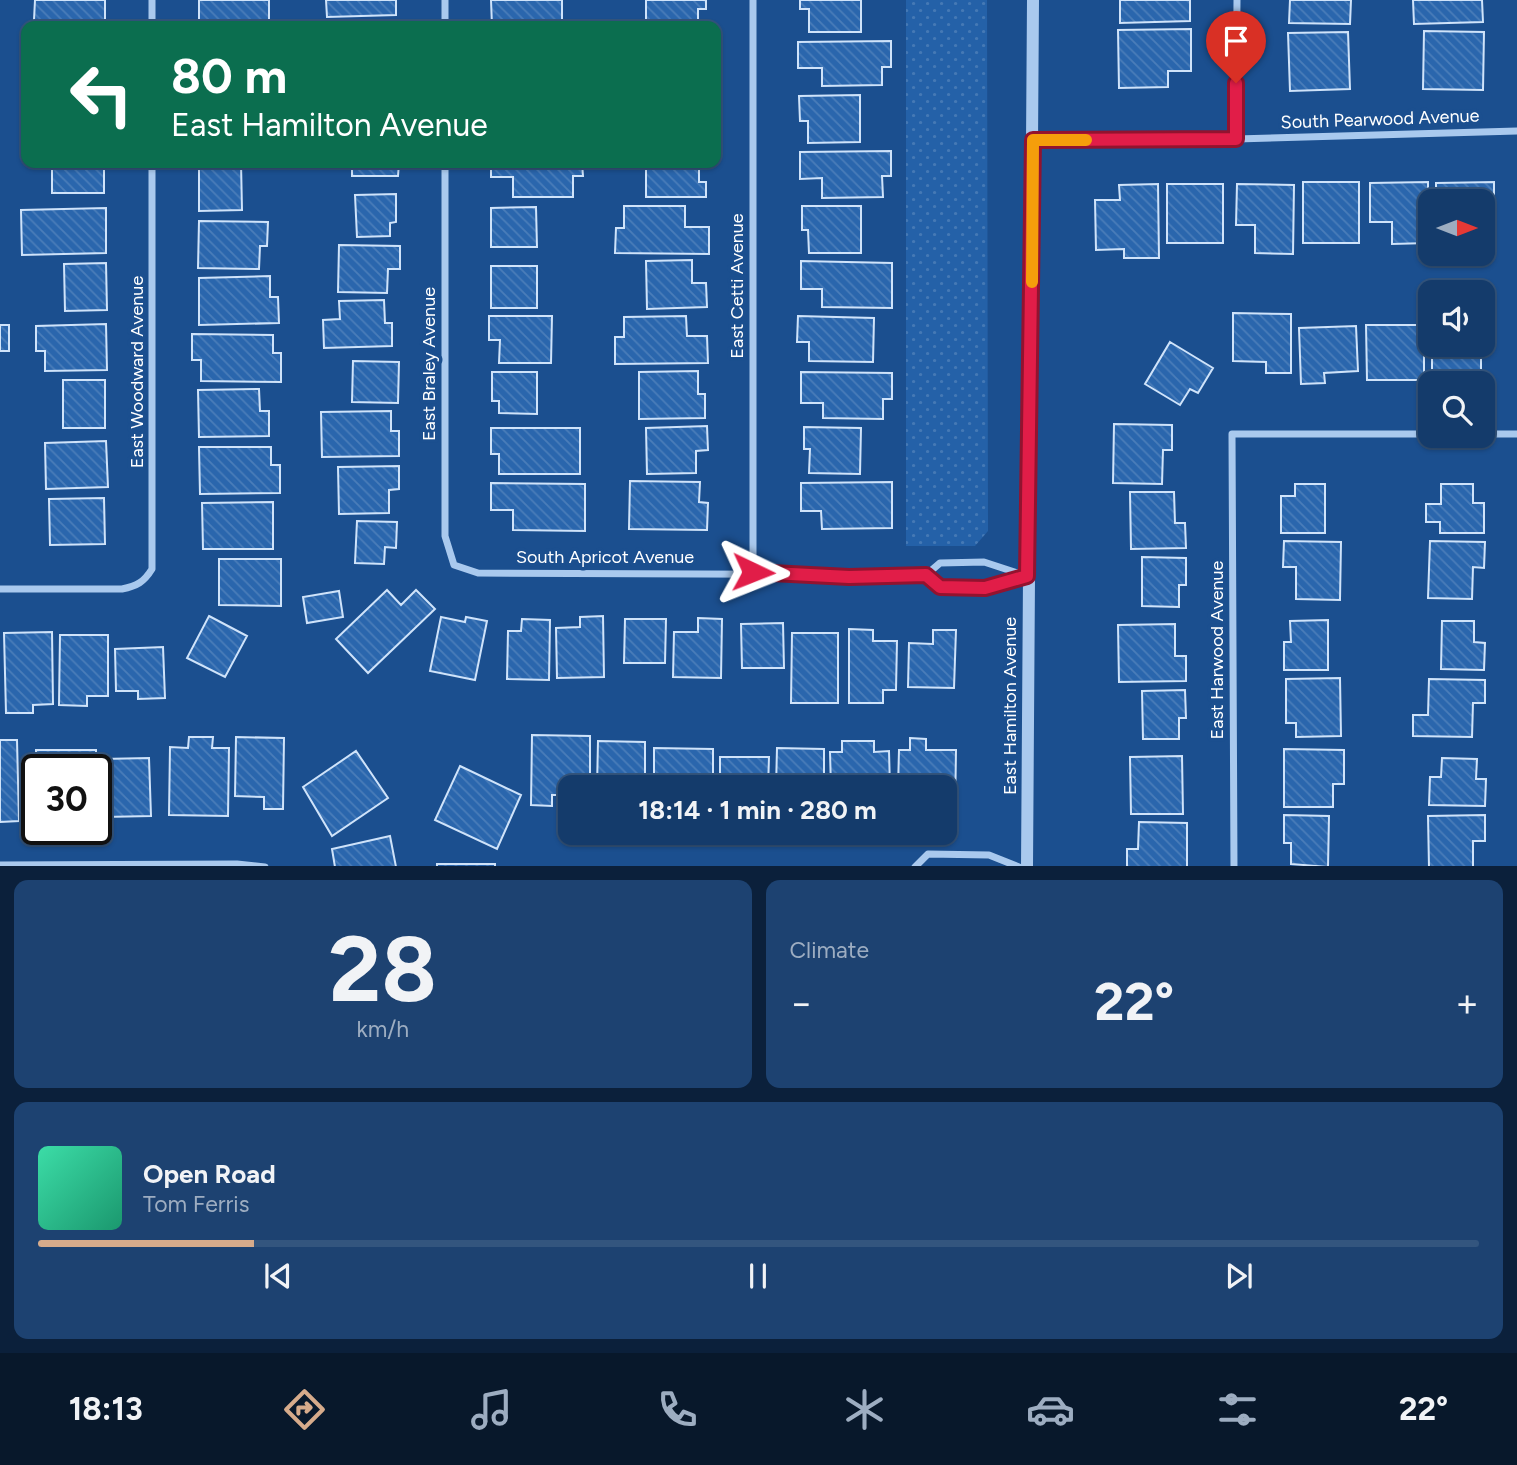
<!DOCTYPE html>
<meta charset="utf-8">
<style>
body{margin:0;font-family:Figtree,sans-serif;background:#1d4271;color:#f1f3f6;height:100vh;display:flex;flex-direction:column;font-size:26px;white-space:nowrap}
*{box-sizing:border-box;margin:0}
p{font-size:23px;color:#9dadc1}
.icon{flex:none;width:38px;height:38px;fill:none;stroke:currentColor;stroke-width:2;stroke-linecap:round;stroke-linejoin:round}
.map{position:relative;height:866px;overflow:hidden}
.details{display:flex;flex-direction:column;gap:14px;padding:14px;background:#0b203b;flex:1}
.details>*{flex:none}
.hud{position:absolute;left:21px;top:21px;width:700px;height:147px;border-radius:14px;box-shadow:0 2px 5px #0004,0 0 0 2px #33557e;background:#0b6e4f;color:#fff;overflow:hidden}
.needle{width:46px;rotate:90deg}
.tools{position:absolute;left:1418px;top:189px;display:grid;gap:14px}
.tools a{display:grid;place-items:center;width:77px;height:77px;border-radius:14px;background:#143b6b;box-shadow:0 2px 5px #0004,0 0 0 2px #33557e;font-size:35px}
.speed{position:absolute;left:21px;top:754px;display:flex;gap:14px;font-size:35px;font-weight:700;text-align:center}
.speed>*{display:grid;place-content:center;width:91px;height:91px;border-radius:50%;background:#143b6b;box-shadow:0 2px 5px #0004,0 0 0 2px #33557e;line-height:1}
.speed .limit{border:4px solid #111;border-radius:10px;background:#fff;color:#111}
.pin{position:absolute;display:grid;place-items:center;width:60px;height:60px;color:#fff;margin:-72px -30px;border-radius:50% 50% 50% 0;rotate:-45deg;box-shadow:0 0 7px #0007}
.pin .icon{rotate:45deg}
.me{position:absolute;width:77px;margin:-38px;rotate:92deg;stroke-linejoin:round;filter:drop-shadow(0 0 5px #0008)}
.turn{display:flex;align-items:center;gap:24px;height:147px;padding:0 35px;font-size:32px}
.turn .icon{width:91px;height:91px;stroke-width:2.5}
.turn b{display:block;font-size:49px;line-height:60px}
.big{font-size:52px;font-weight:700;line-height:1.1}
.details .tile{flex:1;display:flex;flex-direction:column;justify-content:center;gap:10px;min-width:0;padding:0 24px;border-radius:14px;background:#1d4271}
.details .dial{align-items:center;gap:0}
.dial b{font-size:91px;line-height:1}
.song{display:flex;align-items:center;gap:21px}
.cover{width:84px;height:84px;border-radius:10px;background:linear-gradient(135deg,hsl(160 70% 55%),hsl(160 70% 35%))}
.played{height:7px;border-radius:4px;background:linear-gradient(90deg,#d6ab8b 15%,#33557e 15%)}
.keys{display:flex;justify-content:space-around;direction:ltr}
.heat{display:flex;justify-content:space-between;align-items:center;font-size:38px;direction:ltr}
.details .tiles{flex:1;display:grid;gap:14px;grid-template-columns:1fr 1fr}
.tile:last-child{grid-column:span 2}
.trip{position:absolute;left:558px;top:775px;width:399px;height:70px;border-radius:14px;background:#143b6b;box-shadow:0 2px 5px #0004,0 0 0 2px #33557e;font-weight:700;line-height:70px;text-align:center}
.tab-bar{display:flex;height:112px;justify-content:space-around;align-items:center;background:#08182b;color:#9dadc1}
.tab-bar .icon{width:49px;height:49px}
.tab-bar .active{color:#d6ab8b}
.tab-bar b{font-size:32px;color:#f1f3f6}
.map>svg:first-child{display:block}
.grass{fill:url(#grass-dots)}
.building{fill:url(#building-back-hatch);stroke:#cfe3fa;stroke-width:2}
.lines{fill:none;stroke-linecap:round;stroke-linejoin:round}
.minor{stroke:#a9c9ee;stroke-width:7}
.tertiary{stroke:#a9c9ee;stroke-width:12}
.route-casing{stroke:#92132f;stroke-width:18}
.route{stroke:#e11d48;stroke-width:12}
.slow{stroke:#f59e0b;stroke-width:12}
.labels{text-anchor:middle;stroke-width:7;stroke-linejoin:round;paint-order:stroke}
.street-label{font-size:18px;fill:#fff;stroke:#1b4f8f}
</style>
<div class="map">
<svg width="1517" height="867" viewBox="0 0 1517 867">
<defs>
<pattern id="grass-dots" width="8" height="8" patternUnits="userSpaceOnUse" patternTransform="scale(1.75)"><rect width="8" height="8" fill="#2461a8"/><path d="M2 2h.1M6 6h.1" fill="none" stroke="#4579b5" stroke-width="1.8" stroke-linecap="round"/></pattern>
<pattern id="building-back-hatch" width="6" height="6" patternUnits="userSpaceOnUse" patternTransform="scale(1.75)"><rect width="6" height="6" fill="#2a66ad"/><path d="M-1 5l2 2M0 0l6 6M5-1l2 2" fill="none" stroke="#4a7db9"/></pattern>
</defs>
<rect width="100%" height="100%" fill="#1b4f8f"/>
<path class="grass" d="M906,0H987L988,531L975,546H906Z"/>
<path class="building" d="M35,0H105V21L34,20Z
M199,0H269V26H199Z
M326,0H396V15L327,17Z
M491,0H562V26H492Z
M646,0H706V9H698V26H646Z
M800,0H861V32H809V9H800Z
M1120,0H1190V21L1120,23Z
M1290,0H1351L1350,24L1289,23Z
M1413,0H1482L1483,22L1414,24Z
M399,23V26H325V25Z
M1191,29V71H1168V87L1119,88L1118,30Z
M1424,31L1484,32L1483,90L1423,89Z
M1348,32L1350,89L1290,91L1288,33Z
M891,41V67H882V85L822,86V68H798V42Z
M860,95V142L808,143V121H800L799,96Z
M891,151V176H882L883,197L822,198V178L800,179V152Z
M61,163H104V193H52V169H61Z
M199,163H241L242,210L199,211Z
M352,163H399L398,176H352Z
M491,163H582L583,176H573V197H513V177H491Z
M646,163H699V182H706V197H646Z
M1303,182H1359V243H1303Z
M1428,182V243L1392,244V222H1370V183Z
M1494,182V228H1482V201H1436V183Z
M1158,184L1159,258H1124V249L1096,250L1095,200H1120L1119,185Z
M1167,184H1223V243H1167Z
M1237,184L1294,185L1293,254L1255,253V225H1236Z
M396,194V222L390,223V236L357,237L355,195Z
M624,206H685V227H709V254L615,253L616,228H624Z
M802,206H861V253H809L808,230H802Z
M536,207L537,247H491V208Z
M106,208V253L22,255L21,210Z
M199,221L268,222L267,246H260L259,269L198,268Z
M339,245L400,246V269H388L387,293L338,292Z
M692,260V283H706L707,307L647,309L646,261Z
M801,261L892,263V308L822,307V289H801Z
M106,263L107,310L65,311L64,264Z
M491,266H537V308H491Z
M270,276V297H278L279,323L199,325V278Z
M384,300L385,323H392V346L324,348L323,320L340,319L339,301Z
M1233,313L1291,314V373H1266V362L1233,361Z
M489,316H552L551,363H499L500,340H489Z
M686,316L687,336H707L708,363L615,364V337H624V317Z
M798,316L874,318L873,362L809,361V342H797Z
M106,324L107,370L45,371V351H36V326Z
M0,325H9V351H0Z
M1366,325H1424V380H1367Z
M1356,326L1358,371L1324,373L1325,383L1301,384L1299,328Z
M192,334L273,335V353H281V382L201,381V360H192Z
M1170,342L1213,368L1198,393L1190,389L1180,405L1145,384Z
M1432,345H1481V383H1432Z
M353,361L399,362L398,403L352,402Z
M698,371V394H705V418L639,419V372Z
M492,372H537V414L499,413V401H492Z
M801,372L892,373V399H883V419L823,418V403H801Z
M63,380H105V428H63Z
M259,389L260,411H269V436L199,437L198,390Z
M391,411V431H399V456L322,457L321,412Z
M1114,424L1172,425V450H1163L1162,484L1113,483Z
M707,426L708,450L696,451V473L647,474L646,428Z
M804,427L861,428L860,474L809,473L810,449H804Z
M491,428H580V474H499V454H491Z
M106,441L108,487L46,489L45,443Z
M199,447H271V465H280V493L200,494Z
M399,466V489L389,490V513L339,514L338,467Z
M630,481L700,482L699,502L708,503L707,530L629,529Z
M892,482V528L822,529L821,511H801V483Z
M491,483L585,484V531L513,530V510H491Z
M1295,484H1325V533H1281V496H1295Z
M1441,484H1473V503H1484V533H1440V522H1426V504H1441Z
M1130,492H1174L1175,523H1185L1186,548L1131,549Z
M104,498L105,544L50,545L49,499Z
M273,502V549H203L202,503Z
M357,521L397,522L396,548L385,547L384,564L355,563Z
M1284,541L1341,542L1340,600L1296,599V567H1283Z
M1430,541L1485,542L1484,568L1473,567L1472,599L1428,598Z
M1142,557L1186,558V585H1179V607L1142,606Z
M219,559H281V606L219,605Z
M387,590L401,605L416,590L435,609L368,673L336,639Z
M339,591L343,617L307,623L303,597Z
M209,616L247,636L225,677L187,658Z
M603,616L604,677L557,678L556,628L580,627V617Z
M441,617L465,622L466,617L487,621L475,680L430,671Z
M698,618L722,619L721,678L673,677L674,632H698Z
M522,619L550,620L549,680L507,679L508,631H521Z
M625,619H666L665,663H624Z
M1328,620V670H1284V642H1291L1290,621Z
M1442,621H1474V642L1485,643L1484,670L1441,669Z
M783,623L784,668H742L741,624Z
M1175,624V656H1186V681L1119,682L1118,625Z
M849,629L873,630V641H897L896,690H883V703H849Z
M933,630H956L954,688L908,687L909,643L933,644Z
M52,632L53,704L33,705V713H6L4,633Z
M792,633H838V703H791Z
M60,635H108V696H87V706L59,705Z
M163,647L165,698L138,699V691H116L115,649Z
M1340,678L1341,736L1296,737V723H1286V679Z
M1429,679L1485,680V703H1473L1472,737L1413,736V715H1428Z
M1185,690L1186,718H1179V739H1143L1142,691Z
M532,735L590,736V788H570V795H552V806L531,805Z
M189,737H213L212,748H229L228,816L169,815L170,747L188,748Z
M236,737L284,738L283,809H264V797L235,796Z
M910,738L926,739V750H956L955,816L945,815V788H898L899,750H910Z
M0,740H17L19,821L0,822Z
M598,741L645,742V788H597Z
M842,741H874V752L889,751L890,788H831L830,752H842Z
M654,748L713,749V788H654Z
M777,748L824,749V788H776Z
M1284,749L1344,750V784H1333V807H1284Z
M36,750H96V770H37V816Z
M356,751L388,798L332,836L303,787Z
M1182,756L1183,814H1131L1130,757Z
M720,757H769L768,788H720Z
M149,758L151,816L103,817L102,759Z
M1442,758L1477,759L1476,779H1486L1485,806L1429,805L1430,777H1441Z
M460,766L521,795L497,849L435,820Z
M1284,815L1329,816L1328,867L1291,864V843H1284Z
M1485,815V841H1473V867H1429L1428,816Z
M1139,822L1187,823V867H1127V849H1138Z
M390,836L396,867H335L332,849Z
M437,864H495V867H437Z"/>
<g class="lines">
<path class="minor" d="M152,0V26
M445,26V0
M1236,139L1237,0
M1033,140L1236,139L1517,131
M445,163V536L454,565L478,573L926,575L940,563L984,562L1027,576
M1482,434H1517
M753,572V0
M926,575L940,587L985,588L1027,576
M0,589H122C137,586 144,582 152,569V163
M0,865L237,864L265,867
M915,867L928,854L989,855L1019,867
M1234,867L1232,434H1430"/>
<path class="tertiary" d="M1027,867L1033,0"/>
</g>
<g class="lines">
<g class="route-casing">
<path id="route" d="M753,572L849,577L926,575L940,587L985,588L1027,576L1033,140L1236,139V83"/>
</g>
<use href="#route" class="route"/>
<path class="slow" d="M1032,282L1033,140H1086"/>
</g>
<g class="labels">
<g class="street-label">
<text transform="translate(1380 119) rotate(-2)" y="6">South Pearwood Avenue</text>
<text transform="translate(737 286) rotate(-90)" y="6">East Cetti Avenue</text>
<text transform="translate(429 364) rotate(-90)" y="6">East Braley Avenue</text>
<text transform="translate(137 372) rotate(-90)" y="6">East Woodward Avenue</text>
<text x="605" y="563">South Apricot Avenue</text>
<text transform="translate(1217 650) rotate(-90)" y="6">East Harwood Avenue</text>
<text transform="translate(1010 706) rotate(-90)" y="6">East Hamilton Avenue</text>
</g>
</g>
</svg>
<div class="tools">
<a><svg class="needle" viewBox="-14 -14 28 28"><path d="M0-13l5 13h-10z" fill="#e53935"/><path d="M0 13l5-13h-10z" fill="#9dadc1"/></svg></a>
<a><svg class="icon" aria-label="sound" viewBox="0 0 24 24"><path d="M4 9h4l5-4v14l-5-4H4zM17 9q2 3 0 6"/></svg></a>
<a><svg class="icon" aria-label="search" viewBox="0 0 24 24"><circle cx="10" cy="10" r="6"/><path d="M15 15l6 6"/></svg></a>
</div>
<div class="speed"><div class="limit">30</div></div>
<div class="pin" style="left:1236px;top:83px;background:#d93025"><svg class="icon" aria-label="arrive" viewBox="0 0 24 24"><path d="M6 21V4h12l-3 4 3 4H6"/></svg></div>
<svg class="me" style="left:753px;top:572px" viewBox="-20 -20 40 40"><path d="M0-17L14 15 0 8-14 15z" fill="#e11d48" stroke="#fff" stroke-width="4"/></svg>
<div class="trip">18:14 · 1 min · 280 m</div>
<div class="hud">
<div class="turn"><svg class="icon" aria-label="left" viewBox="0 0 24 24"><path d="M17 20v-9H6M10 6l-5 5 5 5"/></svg><div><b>80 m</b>East Hamilton Avenue</div></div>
</div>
</div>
<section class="details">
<div class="tiles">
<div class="tile dial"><b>28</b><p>km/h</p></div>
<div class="tile"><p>Climate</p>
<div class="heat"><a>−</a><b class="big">22°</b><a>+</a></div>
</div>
<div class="tile">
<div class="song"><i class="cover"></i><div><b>Open Road</b><p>Tom Ferris</p></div></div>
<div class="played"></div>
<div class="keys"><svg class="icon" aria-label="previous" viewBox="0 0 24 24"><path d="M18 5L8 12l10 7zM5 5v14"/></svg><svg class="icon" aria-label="pause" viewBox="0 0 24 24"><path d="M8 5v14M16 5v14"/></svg><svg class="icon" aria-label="next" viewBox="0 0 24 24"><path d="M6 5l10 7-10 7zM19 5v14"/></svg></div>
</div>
</div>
</section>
<nav class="tab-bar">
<b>18:13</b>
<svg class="icon active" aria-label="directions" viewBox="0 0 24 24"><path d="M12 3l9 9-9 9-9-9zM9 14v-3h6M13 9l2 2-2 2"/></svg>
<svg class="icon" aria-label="music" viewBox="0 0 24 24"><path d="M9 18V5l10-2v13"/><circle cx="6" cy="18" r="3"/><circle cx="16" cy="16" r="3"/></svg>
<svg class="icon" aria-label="phone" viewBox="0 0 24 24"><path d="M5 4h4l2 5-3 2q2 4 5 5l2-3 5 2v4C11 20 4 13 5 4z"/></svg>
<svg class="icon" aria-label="climate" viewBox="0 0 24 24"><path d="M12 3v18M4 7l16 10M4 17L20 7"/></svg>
<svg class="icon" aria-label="car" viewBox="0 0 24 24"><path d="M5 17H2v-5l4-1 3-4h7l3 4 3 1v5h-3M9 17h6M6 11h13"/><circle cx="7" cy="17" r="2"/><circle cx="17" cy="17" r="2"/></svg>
<svg class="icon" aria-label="filters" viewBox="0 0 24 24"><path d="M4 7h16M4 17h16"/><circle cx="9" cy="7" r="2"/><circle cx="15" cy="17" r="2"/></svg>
<b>22°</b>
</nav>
